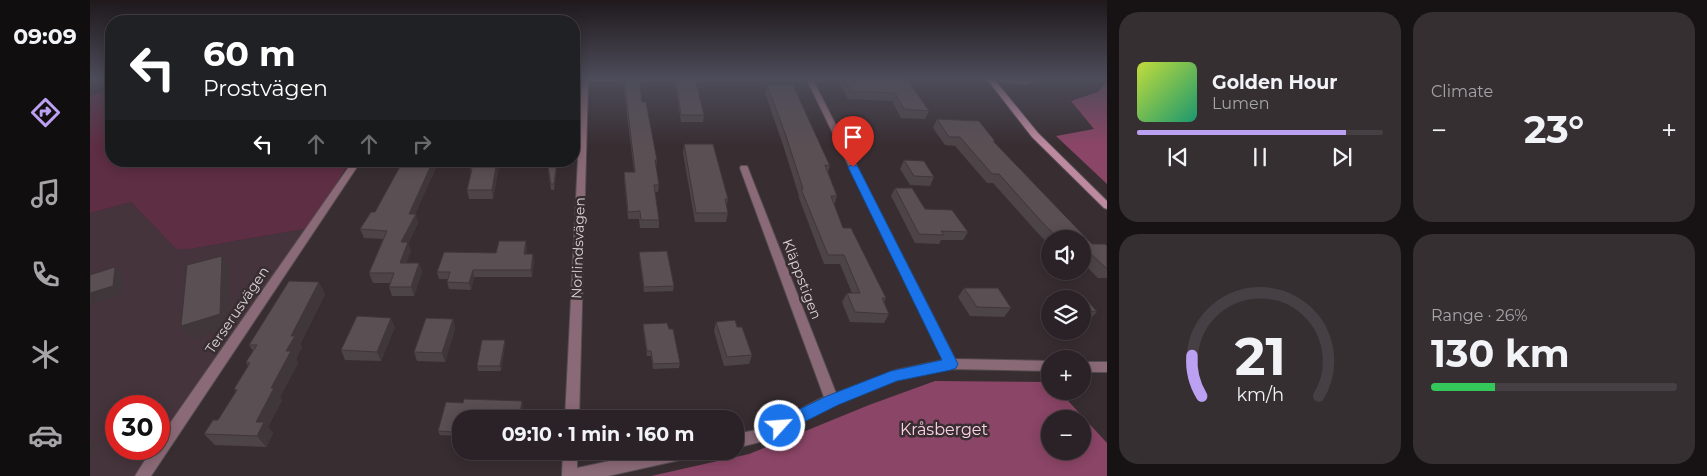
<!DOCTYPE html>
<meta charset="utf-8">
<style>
body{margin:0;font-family:Montserrat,sans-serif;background:#362f32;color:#f1f3f6;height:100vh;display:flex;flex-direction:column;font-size:19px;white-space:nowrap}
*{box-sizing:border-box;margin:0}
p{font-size:16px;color:#a5a4a7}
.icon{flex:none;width:28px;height:28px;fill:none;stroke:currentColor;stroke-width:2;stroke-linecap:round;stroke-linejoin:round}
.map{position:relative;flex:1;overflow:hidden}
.side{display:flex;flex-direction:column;gap:12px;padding:12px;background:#171315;width:600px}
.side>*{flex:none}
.guide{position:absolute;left:15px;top:15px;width:475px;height:152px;border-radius:20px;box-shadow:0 2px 12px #0003,0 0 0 1px #463f43;background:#202124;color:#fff;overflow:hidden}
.controls{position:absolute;left:951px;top:230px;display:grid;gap:10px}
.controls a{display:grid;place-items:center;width:50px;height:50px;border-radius:50%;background:#2a2226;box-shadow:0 2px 12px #0003,0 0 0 1px #463f43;font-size:25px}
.speed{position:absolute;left:15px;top:395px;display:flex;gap:10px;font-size:25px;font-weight:700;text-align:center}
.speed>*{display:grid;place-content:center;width:65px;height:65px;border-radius:50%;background:#2a2226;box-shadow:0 2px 12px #0003,0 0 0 1px #463f43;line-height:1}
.speed .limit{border:8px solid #d22;background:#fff;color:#111}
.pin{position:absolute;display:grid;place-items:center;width:42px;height:42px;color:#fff;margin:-51px -21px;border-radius:50% 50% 50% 0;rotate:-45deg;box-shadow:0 0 5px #0007}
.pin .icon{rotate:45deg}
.me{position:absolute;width:55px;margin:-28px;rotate:64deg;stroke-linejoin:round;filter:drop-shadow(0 0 4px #0008)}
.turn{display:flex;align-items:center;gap:18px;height:105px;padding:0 15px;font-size:22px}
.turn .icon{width:65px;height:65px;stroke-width:2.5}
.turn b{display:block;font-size:35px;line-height:42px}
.lanes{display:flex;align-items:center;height:48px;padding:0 15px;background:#0003;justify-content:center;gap:25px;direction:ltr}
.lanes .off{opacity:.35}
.big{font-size:38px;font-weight:700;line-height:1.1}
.side .card{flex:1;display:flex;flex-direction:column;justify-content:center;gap:8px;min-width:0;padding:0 18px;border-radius:20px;background:#362f32}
.side .dial{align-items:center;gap:0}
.dial svg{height:130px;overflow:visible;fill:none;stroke:#463f43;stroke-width:7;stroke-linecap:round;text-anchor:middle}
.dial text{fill:#f1f3f6;stroke:none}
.song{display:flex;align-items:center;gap:15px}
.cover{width:60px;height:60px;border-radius:8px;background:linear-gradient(135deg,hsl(70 70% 55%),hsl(160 70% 35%))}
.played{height:5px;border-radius:2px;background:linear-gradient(90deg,#bca0f2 85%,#463f43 85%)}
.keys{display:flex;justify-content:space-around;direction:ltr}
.heat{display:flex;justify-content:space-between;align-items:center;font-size:28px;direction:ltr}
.charge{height:8px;border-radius:4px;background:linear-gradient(90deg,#34c759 26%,#463f43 0)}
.side .tiles{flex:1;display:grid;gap:12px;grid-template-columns:repeat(2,1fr)}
.trip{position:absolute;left:362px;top:410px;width:292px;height:50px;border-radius:20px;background:#2a2226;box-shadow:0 2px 12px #0003,0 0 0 1px #463f43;font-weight:700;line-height:50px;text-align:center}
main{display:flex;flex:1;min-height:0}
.tabs{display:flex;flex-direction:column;width:90px;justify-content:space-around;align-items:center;background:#110e0f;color:#a5a4a7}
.tabs .icon{width:35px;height:35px}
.tabs .selected{color:#bca0f2}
.tabs b{font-size:22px;color:#f1f3f6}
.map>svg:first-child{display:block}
.built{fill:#45343b}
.green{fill:#5e2e44}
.forest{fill:#8b4566;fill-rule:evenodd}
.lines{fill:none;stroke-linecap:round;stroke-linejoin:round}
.street-casing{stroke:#554c50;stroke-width:2}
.secondary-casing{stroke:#554c50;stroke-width:2}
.street{fill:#8b6a77;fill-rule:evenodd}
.secondary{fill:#bd899f;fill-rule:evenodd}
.wall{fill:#4d4447}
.shaded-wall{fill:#3f373a}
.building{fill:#5a4f53;stroke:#3f373a}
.route{fill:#1a73e8;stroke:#114b97}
.labels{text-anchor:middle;stroke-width:5;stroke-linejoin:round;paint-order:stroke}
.street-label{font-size:14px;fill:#dbd4d7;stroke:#382e32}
.near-park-label{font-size:16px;fill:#fdd2e4;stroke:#382e32}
</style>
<main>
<nav class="tabs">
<b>09:09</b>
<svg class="icon selected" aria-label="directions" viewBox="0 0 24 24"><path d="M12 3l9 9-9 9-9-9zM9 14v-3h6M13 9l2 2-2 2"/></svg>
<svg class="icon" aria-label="music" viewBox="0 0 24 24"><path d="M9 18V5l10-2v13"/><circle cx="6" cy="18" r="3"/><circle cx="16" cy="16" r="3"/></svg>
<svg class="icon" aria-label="phone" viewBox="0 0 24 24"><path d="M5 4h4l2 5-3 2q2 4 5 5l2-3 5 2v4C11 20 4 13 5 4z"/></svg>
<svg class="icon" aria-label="climate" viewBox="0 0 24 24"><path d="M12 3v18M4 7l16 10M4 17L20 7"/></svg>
<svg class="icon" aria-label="car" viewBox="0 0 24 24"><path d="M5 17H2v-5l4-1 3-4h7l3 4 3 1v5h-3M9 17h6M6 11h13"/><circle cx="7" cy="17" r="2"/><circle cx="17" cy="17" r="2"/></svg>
</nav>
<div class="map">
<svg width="1017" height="476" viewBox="0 0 1017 476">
<rect width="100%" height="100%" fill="#382e32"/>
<path class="built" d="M41,202L86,249H100L219,228L69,444V406H26V449H65L47,476H0V213Z"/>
<path class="green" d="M21,89V161H260L219,228L100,249H86L41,202L0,213V96Z"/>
<path class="forest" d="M1017,81V184L966,136L1004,129L981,101L1008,92Z
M845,381L960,382V391H969L1017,443V476H561L659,454L779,405ZM960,419H992V451H960Z"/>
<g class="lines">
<g class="street-casing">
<path id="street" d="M492,78H759L756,80H723L865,359L960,361V371L861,369L807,380L747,404L678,440L646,448V434L671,429L734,397L650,168L651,166H657L658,168L746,393L806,370L853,360L717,80L498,81L489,419H475Z
M890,78L936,80L955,78L936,84L893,80Z
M263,161H271L61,476H45L62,449H69V439Z
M992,362H1017V372H992Z
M473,451H487V468L566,451H606L604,456L599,458L518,476H472Z"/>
</g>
<g class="secondary-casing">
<path id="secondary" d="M896,78H903L948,133L1017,201V209L1014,208L942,137Z"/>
</g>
<use href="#street" class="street"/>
<use href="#secondary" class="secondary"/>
</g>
<path class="wall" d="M534,78L552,102L567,160L566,167L569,185L568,192H565L569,220V228H550L549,219H538L534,179V172H544L533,83Z
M585,78H605L614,115L613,122H591L585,82Z
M750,78H816L839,111L835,119L811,118L802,101L758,99L749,82Z
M978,78H989L987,80Z
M677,85L740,166L738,172L747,196L744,205L753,228L796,298L794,302L799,314L794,323L760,322L752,302L757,293H762L750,264H734L709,198V196L693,145L675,93Z
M847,119L905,141V143L1002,244L1017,246V278H1008L992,262V239H960V246L945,230L903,183H897L865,146L855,145L843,128Z
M594,144L638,199L636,207L638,213L636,222H605L593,153Z
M814,160L844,177L840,186L820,185L810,169Z
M349,161L325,214L328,223L318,244L321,251L316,263H329L332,272L324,296H302L299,287L300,283H283L279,273L293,239L274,238L270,229L285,212Z
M382,161H410L403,199H379L377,190L381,174L380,169Z
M444,161H468L464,190H461L457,163H445Z
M805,188L835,209L878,232L873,240H851L849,244L825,243L801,196Z
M437,248L436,254L444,261L442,277H384L381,290L359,289L357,282L358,279H349L347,272L406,253Z
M549,252L584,286L583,291L554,292L549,256Z
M874,288L921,308L914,317L880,316L868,297Z
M235,294L210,344L212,347L206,359L208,363L190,397L192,400L178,427L183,433L176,447L125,445L114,434L128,420L146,391L144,389L158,366L156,362L163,351L159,345Z
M965,295L994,296L1007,312L998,321H996L992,324V299H962Z
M960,301V308L957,304Z
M363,319L365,329L355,362L327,361L324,352Z
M626,322L647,327L662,355L659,364L634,366L624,331Z
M553,324L579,329L590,363L589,368L563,369L561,356H557L553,329Z
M305,327L291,361L255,360L251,350Z
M415,345L411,371H388L387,366Z
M373,403L433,406L371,419V432H368L367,436L350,435L348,431Z"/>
<path class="shaded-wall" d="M343,161H349L321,223L319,214Z
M407,161H410L403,199L402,190Z
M467,161H468L464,190V184Z
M326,214L328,223L318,244L321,251L313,272L310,263L311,242Z
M436,241L437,248L435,261L434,254Z
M443,254L444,261L442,277L441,270Z
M132,256L140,269L139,327L102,339L91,326Z
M329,263L332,272L324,296L321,287Z
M25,267L33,277L31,295L0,305V293Z
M383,270L384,277L381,290L379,283Z
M229,282L235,294L210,344L212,347L206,359L208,363L190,397L192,400L178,427L183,433L176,447L167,436L166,422L196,351L201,336Z
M301,318L305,327L291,361L287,352Z
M363,319L365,329L355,362L352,353Z
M415,340V345L411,371L410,366Z
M432,401L433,406L431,419H429Z
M366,427L368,432L367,436L365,432Z
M0,441L5,445L0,457Z"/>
<path class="building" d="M534,78H549L552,102H556L567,160H565L569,185H564L569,220H551L550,211L538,212L534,172H545Z
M586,78H605L614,115H591Z
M754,78H816L839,111L814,109L805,93L761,91Z
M677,85H703L740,166L735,165L747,196H741L753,228H761L796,298H792L799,314L765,312L757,293H770L754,255H738L711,189H713L696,136Z
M847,119L889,121L905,141H903L1002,244H1015L1017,246V269L1000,253H992V239H969L951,221L909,174H902L870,137H859Z
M594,144H623L638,199H635L638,213H606Z
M814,160L834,161L844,177L824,176Z
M313,161H343L319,214H326L311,242H318L310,263H329L321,287H299L304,273H279L297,231L270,229L281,212H285Z
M382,161H407L402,190H377L382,169H380Z
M457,161H467L464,184H461Z
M805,188H822L835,209L862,210L878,232L851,231L854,235L829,234Z
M409,241H436L434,254H443L441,270H383L379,283L357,282L360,272H347L354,252L406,253Z
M577,251L584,286L554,287L549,252Z
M132,256L130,314L91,326L97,265Z
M25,267L23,286L0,293V275Z
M199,281L229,282L201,336H205L196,351H201L181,388H184L166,422H174L167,436L114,434L123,420H128L147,390L144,389L160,363L156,362L167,345H159Z
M874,288H908L921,308L887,307Z
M965,295L994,296L1007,312L999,311L1002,314H992V299H968Z
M267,316L301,318L287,352L251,350Z
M336,318L363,319L352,353L324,352Z
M645,320L647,327H652L662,355L637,357L626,322Z
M577,323L579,329H583L590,363L563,364L561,351H557L553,324Z
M392,340H415L410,366H387Z
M374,399L432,401L429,419H371V427H366L365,432L348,431L356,402L373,403Z"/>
<linearGradient id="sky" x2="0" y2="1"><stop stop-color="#1f191c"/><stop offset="0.54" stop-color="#4d4c5a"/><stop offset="1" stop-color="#4d4c5a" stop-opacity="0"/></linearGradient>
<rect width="1017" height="145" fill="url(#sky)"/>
<path class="route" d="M763,164L768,167L868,364L866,368L861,370L807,381L748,405L690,434L685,431L682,426L685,421L737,396L801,371L852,360L758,167Z"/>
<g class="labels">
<g class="street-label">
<text transform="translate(488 248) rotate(-88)" y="5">Norlindsvägen</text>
<text transform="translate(712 279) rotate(69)" y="5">Kläppstigen</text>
<text transform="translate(147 310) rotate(-56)" y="5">Terserusvägen</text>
</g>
<g class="near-park-label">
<text x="854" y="435">Kråsberget</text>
</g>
</g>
</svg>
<div class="controls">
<a><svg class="icon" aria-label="sound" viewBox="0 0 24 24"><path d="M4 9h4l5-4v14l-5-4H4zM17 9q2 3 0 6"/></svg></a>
<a><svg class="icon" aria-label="layers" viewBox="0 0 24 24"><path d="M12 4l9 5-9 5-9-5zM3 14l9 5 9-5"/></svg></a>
<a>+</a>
<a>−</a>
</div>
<div class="speed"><div class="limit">30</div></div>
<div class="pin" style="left:763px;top:167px;background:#d93025"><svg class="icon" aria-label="arrive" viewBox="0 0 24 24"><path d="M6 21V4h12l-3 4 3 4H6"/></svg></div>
<svg class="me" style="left:690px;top:426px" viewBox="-20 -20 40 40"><circle r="17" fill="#1a73e8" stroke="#fff" stroke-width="3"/><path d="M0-11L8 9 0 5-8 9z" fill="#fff"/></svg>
<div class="trip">09:10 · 1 min · 160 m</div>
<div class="guide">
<div class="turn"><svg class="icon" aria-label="left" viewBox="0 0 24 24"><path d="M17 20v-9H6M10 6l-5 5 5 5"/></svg><div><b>60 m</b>Prostvägen</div></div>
<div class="lanes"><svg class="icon" aria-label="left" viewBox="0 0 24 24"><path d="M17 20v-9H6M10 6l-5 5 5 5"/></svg><svg class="icon off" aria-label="ahead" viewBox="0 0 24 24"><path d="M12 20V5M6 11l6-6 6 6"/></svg><svg class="icon off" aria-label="ahead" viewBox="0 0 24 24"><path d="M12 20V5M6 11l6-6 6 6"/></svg><svg class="icon off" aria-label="right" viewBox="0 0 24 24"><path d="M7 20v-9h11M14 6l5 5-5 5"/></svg></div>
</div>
</div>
<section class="side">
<div class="tiles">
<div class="card">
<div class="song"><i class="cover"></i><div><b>Golden Hour</b><p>Lumen</p></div></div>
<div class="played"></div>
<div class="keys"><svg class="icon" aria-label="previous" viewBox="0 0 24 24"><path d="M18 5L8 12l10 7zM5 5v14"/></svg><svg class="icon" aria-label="pause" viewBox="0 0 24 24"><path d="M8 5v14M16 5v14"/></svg><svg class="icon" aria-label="next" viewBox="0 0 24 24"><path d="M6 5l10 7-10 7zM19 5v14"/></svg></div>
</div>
<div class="card"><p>Climate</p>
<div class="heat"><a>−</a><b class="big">23°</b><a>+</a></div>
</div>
<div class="card dial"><svg viewBox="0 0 100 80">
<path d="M14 69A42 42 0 1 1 86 69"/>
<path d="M14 69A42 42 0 0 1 8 44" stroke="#bca0f2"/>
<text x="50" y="56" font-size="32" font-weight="700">21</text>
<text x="50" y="72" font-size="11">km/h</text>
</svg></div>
<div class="card"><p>Range · 26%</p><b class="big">130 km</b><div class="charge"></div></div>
</div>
</section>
</main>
